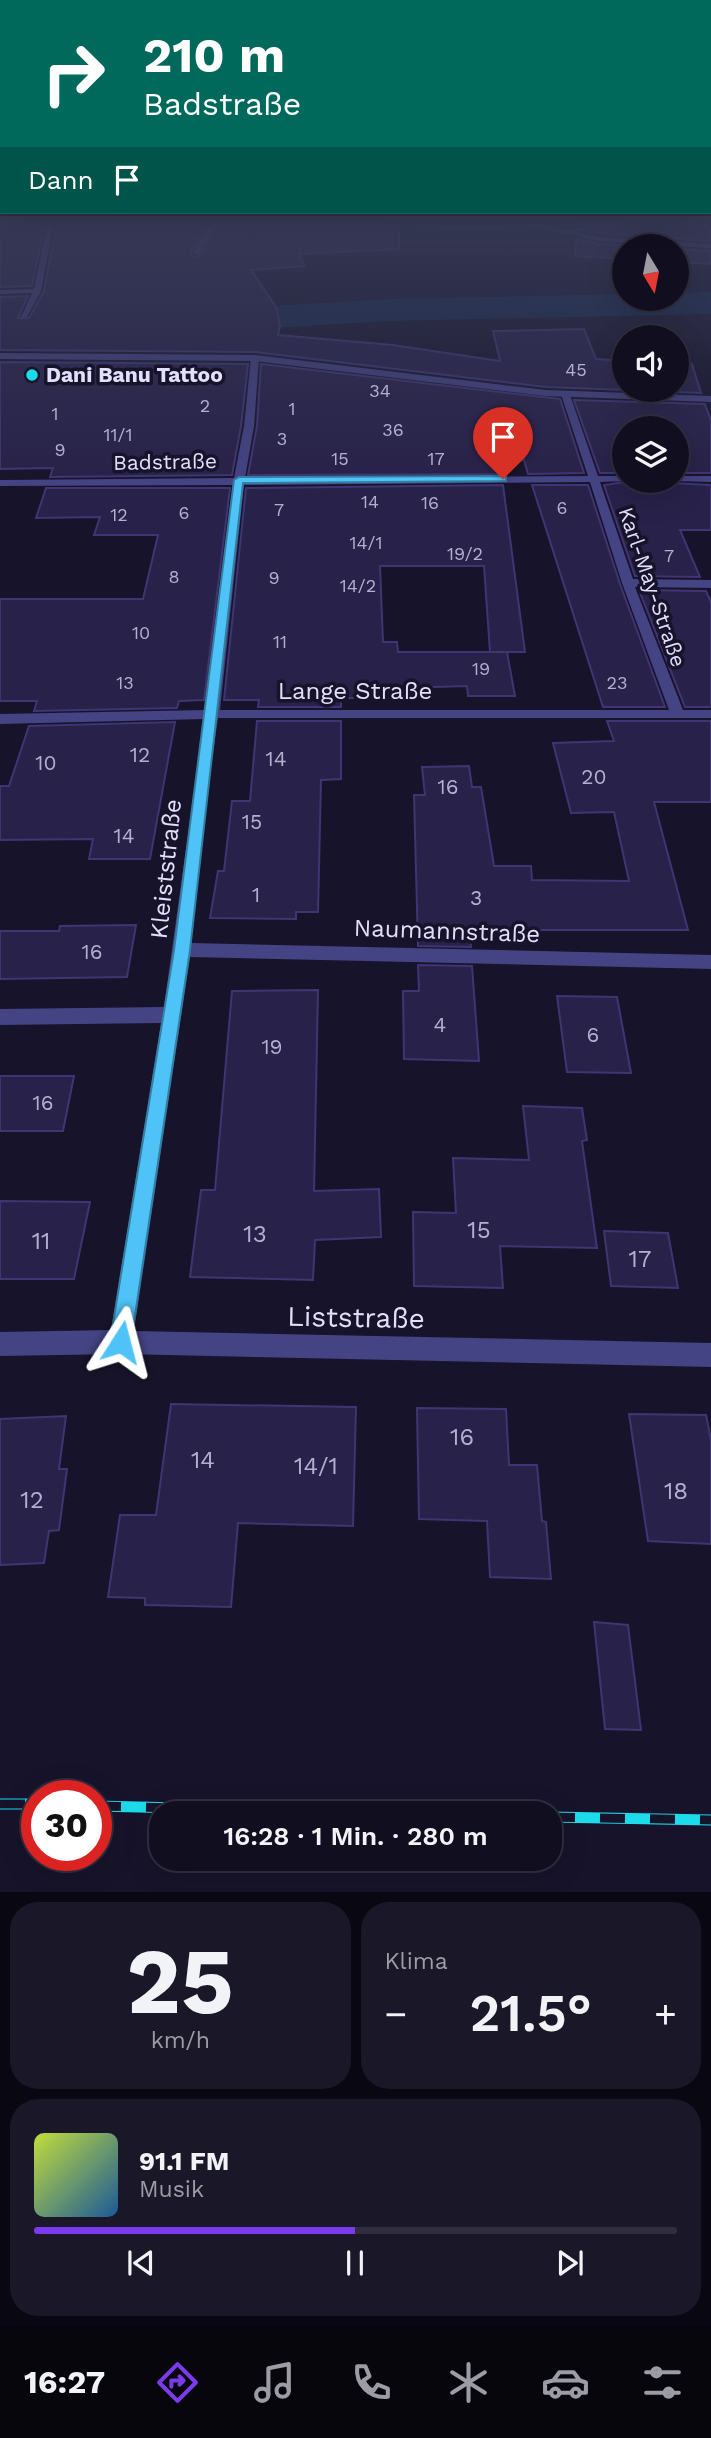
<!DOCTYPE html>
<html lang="de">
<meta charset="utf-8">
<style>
body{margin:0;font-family:"Work Sans",sans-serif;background:#1a1729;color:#f1f3f6;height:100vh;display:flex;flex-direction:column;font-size:26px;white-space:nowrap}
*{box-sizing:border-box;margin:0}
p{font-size:23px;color:#9c9ca5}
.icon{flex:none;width:38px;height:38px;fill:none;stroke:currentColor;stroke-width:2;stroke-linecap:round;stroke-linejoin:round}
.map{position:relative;height:1892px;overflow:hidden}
.details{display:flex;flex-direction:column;gap:10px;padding:10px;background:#090812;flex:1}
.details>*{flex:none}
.hud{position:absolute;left:0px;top:0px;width:712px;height:214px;box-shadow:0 7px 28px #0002,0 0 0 2px #302e3e;background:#00695c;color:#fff;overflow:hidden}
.needle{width:46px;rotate:170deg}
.fabs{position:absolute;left:612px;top:234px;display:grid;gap:14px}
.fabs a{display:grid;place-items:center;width:77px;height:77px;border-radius:50%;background:#110e20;box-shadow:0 7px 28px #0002,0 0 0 2px #302e3e;font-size:35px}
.speed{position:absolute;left:21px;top:1780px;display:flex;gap:14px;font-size:35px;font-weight:700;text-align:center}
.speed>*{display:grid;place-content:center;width:91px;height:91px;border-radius:50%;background:#110e20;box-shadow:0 7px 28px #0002,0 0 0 2px #302e3e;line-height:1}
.speed .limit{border:10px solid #d22;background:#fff;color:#111}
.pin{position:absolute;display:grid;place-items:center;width:60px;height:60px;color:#fff;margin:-72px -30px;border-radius:50% 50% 50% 0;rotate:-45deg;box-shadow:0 0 7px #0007}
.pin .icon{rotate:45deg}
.me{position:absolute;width:77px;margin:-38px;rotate:9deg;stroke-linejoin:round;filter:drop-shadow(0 0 5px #0008)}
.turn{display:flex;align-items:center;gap:24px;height:147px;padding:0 28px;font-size:32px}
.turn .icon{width:91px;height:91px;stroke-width:2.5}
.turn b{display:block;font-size:49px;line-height:60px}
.then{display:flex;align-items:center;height:66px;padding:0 28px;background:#0003;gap:14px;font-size:26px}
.big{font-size:52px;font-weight:600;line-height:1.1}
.details .tile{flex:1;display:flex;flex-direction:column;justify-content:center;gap:10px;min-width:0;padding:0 24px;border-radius:28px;background:#1a1729}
.details .dial{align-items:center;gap:0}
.dial b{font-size:91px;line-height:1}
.song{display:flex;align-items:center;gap:21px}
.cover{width:84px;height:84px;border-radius:10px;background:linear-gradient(135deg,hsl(70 70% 55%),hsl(210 70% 35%))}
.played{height:7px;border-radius:4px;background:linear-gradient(90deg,#7c3aed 50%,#302e3e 50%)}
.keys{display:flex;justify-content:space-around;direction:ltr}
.heat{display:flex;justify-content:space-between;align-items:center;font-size:38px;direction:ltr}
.details .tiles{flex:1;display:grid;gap:10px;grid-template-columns:1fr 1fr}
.tile:last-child{grid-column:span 2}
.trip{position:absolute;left:149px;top:1801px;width:413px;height:70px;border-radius:28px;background:#110e20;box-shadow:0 7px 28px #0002,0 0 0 2px #302e3e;font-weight:600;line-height:70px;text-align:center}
.tabs{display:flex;height:112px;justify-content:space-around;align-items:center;background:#07060d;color:#9c9ca5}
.tabs .icon{width:49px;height:49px}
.tabs .selected{color:#7c3aed}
.tabs b{font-size:32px;color:#f1f3f6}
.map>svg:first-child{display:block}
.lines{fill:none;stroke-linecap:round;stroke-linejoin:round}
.stream{fill:#142b4d;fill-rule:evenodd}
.river{fill:#142b4d;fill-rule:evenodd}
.building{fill:#282149;stroke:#403573;stroke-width:2}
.minor{fill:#444384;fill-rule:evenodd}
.tertiary{fill:#444384;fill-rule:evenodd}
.rail-casing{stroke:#1cdbeb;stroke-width:11}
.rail{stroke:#17132a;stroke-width:9;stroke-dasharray:25;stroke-linecap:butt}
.route{fill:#4fc3f7;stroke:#337fa1;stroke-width:2}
.poi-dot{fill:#1cdbeb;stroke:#17132a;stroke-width:2.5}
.labels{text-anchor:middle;stroke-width:7;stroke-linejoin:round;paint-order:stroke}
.far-number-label{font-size:18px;fill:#b3b0cf}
.far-poi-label{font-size:21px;font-weight:bold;fill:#e1dffc;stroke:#17132a;text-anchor:start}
.far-street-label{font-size:21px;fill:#e1dffc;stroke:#17132a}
.number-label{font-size:21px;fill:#b3b0cf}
.street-label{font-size:24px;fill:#e1dffc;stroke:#17132a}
.near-number-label{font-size:24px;fill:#b3b0cf}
.near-street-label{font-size:28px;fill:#e1dffc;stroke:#17132a}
</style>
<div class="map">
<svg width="711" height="1892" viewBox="0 0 711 1892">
<rect width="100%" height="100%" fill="#17132a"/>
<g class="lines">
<path class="stream" d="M575,221H582L604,230L678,238L676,239L603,232Z"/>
<path class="river" d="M711,292V314L388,321L104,338L0,340V318L104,316L388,299L625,294V299H677V293Z"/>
</g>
<path class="building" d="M0,221H45L32,286L0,287Z
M57,221H210L191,253L193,257L201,255L223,221H287L399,229V249L299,254L305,266L251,270L276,307L280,325L278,335L393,345L500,361L493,331L584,329L596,359L625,361V390L546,387L255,352L0,350V297L28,296L18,318H29L44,291Z
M624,221H690L711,228V241L587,232Z
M577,239L599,244L649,247H625V259L575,256Z
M677,249L711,251V264L677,262Z
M0,362L248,364L241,426L232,475L50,477L53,468L0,469Z
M677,363L692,364L701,393L625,390H677Z
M261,364L560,399L584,473L528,474L524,460L500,465L501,474L248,475L257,426Z
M574,400L705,404L711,421V473H677V429H625V473H600Z
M632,481L711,485V530H680L700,577L635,576L604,485Z
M503,485L525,652H490L484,566H380L383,642H397L398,652H507L515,696H468L467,686L400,688L401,698H341V707H258L259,700H224L246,488Z
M532,485H588L620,584L665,707H603Z
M46,488H230L204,700L179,701L177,708L34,711L37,701H0V599H143L158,535H94L100,517L36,518Z
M639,590L706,591L711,602V707H685Z
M257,721H341V779L321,780L318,912H296V919L210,918L218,871H224L232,801H250Z
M607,721H711V802H654L688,930H469L471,947L418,946L414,795H425L422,767L469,766L472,787H481L494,866H531L532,880L629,881L614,812L571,813L553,743L614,741Z
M175,722L150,859H89L93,839L0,840V786H9L29,726Z
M136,925L127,977L0,979V931H59L60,926Z
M418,965L472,966L479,1061L404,1059L403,991H419Z
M318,990L314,1191L379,1189L381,1237L315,1240L313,1280L190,1277L201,1190H215L232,991Z
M557,996L617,997L631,1073L567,1072Z
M0,1076H74L63,1131H0Z
M523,1106L582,1108L587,1140L582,1141L597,1248L500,1246L503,1288L414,1286L413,1212L456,1213L453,1158L529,1160Z
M0,1201L90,1202L74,1279H0Z
M604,1231L668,1233L678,1288L611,1286Z
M171,1404L356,1407L353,1526L238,1523L231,1607L145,1605V1598L108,1597L120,1515H156Z
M417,1408L506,1409L509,1465H537L542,1521L546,1522L551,1579L490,1577L487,1521L419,1519Z
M629,1414L706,1415L711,1440V1544L648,1541Z
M66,1416L59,1469H67L59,1530L49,1531L44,1563L0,1565V1419Z
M594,1622L628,1625L641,1730L605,1729Z"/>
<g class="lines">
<path class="minor" d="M48,221H54L41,291L27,317H21L32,293L0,294V290L34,289Z
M214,221H221L199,254H193L204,233Z
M289,221L464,226L539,224L568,230L606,221H622L574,232L599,237L711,244V248L599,241L539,228L464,230Z
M255,355L259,358L254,426L245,478L588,476L561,394L569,392L598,476H625V481H629L600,482L633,579L711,580V588L635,587L683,710H711V718H218L208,789L191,943L711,955V969L190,957L134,1331L711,1343V1367L121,1354L0,1356V1332L111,1330L161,1023L0,1025V1009L164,1007L204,719L0,724V714L205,710L233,485L0,486V480L234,478L244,426L251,358ZM590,482L622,583L669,710H220L244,485Z
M677,476H711V482L673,481H677Z"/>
<path class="tertiary" d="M0,353L255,355L546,390L711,396V402L546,396L255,361L0,359Z"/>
<g class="rail-casing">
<path id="rail" d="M0,1804H37
M96,1806L398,1813
M550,1817L711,1820"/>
</g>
<use href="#rail" class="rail"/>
</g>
<linearGradient id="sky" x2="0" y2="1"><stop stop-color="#0d0a17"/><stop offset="0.45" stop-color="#363955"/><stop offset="1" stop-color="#363955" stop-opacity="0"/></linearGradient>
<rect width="711" height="486" fill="url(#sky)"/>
<path class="route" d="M503,476L506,477V481L243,483L190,950L131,1342L128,1349L121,1352L113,1349L110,1342L174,950L234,480L239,477Z"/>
<circle class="poi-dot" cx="32" cy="375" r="7"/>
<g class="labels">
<g class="far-number-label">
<text x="576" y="376">45</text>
<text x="380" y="397">34</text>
<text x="205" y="412">2</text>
<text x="292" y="415">1</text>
<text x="55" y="420">1</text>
<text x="393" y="436">36</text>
<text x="118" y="441">11/1</text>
<text x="282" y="445">3</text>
<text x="60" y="456">9</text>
<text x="340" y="465">15</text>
<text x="436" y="465">17</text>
<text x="370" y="508">14</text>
<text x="430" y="509">16</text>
<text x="562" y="514">6</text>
<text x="279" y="516">7</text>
<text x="184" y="519">6</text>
<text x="119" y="521">12</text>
<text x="366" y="549">14/1</text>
<text x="465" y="560">19/2</text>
<text x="669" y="562">7</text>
<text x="174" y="583">8</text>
<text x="274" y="584">9</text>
<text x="358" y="592">14/2</text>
<text x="141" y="639">10</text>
<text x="280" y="648">11</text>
<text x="481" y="675">19</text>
<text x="125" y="689">13</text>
<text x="617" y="689">23</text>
</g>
<g class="far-poi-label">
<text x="46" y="382">Dani Banu Tattoo</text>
</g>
<g class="far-street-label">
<text transform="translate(165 462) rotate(-1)" y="7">Badstraße</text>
<text transform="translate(652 587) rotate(71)" y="7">Karl-May-Straße</text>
</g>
<g class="number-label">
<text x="140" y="762">12</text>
<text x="276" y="766">14</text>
<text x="46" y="770">10</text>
<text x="594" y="784">20</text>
<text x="448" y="794">16</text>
<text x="252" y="829">15</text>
<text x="124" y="843">14</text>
<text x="256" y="902">1</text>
<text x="476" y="905">3</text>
<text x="92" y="959">16</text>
<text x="440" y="1032">4</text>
<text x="593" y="1042">6</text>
<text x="272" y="1054">19</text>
<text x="43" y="1110">16</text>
</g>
<g class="street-label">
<text x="355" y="699">Lange Straße</text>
<text transform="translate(166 869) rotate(-84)" y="8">Kleiststraße</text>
<text transform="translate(447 931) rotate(2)" y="8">Naumannstraße</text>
</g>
<g class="near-number-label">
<text x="479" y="1238">15</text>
<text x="255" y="1242">13</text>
<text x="41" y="1249">11</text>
<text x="640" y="1267">17</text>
<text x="462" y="1445">16</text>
<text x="203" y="1468">14</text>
<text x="316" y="1474">14/1</text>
<text x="676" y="1499">18</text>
<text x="32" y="1508">12</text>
</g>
<g class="near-street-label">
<text transform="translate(356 1317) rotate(1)" y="10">Liststraße</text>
</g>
</g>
</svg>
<div class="fabs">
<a><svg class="needle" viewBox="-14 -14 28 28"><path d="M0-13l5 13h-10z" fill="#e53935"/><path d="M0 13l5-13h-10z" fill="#9c9ca5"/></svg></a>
<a><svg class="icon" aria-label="sound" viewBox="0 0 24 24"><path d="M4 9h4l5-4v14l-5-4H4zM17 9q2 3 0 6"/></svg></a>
<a><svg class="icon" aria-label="layers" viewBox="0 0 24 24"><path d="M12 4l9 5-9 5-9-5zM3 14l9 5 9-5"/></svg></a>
</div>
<div class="speed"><div class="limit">30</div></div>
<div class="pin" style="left:503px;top:479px;background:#d93025"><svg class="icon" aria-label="arrive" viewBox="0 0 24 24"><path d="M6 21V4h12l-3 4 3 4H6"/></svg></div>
<svg class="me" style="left:121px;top:1342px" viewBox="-20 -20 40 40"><path d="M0-17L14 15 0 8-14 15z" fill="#4fc3f7" stroke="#fff" stroke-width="4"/></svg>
<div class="trip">16:28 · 1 Min. · 280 m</div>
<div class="hud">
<div class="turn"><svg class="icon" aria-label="right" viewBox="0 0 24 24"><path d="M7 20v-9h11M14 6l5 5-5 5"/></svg><div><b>210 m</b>Badstraße</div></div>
<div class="then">Dann<svg class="icon" aria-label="arrive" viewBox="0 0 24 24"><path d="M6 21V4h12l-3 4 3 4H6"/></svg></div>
</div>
</div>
<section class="details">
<div class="tiles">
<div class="tile dial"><b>25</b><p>km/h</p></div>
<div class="tile"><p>Klima</p>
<div class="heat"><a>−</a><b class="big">21.5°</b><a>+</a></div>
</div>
<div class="tile">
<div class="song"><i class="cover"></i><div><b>91.1 FM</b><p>Musik</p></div></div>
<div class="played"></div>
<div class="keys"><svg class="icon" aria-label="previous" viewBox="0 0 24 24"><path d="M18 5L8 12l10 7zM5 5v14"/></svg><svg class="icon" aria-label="pause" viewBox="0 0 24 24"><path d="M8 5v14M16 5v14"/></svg><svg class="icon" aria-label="next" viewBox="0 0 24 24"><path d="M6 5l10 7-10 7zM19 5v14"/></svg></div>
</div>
</div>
</section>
<nav class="tabs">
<b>16:27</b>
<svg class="icon selected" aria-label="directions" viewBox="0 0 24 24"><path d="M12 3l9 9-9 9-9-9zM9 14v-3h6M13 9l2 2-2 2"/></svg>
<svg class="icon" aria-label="music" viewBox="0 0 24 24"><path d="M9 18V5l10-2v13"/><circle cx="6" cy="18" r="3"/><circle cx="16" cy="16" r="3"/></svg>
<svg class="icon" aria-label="phone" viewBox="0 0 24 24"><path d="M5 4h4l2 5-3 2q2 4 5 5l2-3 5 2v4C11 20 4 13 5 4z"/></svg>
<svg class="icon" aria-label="climate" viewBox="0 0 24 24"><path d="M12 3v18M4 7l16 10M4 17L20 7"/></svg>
<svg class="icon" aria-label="car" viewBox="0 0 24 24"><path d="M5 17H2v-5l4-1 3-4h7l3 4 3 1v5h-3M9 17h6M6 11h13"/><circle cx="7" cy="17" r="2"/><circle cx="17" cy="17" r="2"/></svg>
<svg class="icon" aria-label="filters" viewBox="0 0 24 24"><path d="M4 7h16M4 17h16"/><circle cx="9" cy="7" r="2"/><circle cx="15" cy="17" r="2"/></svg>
</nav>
